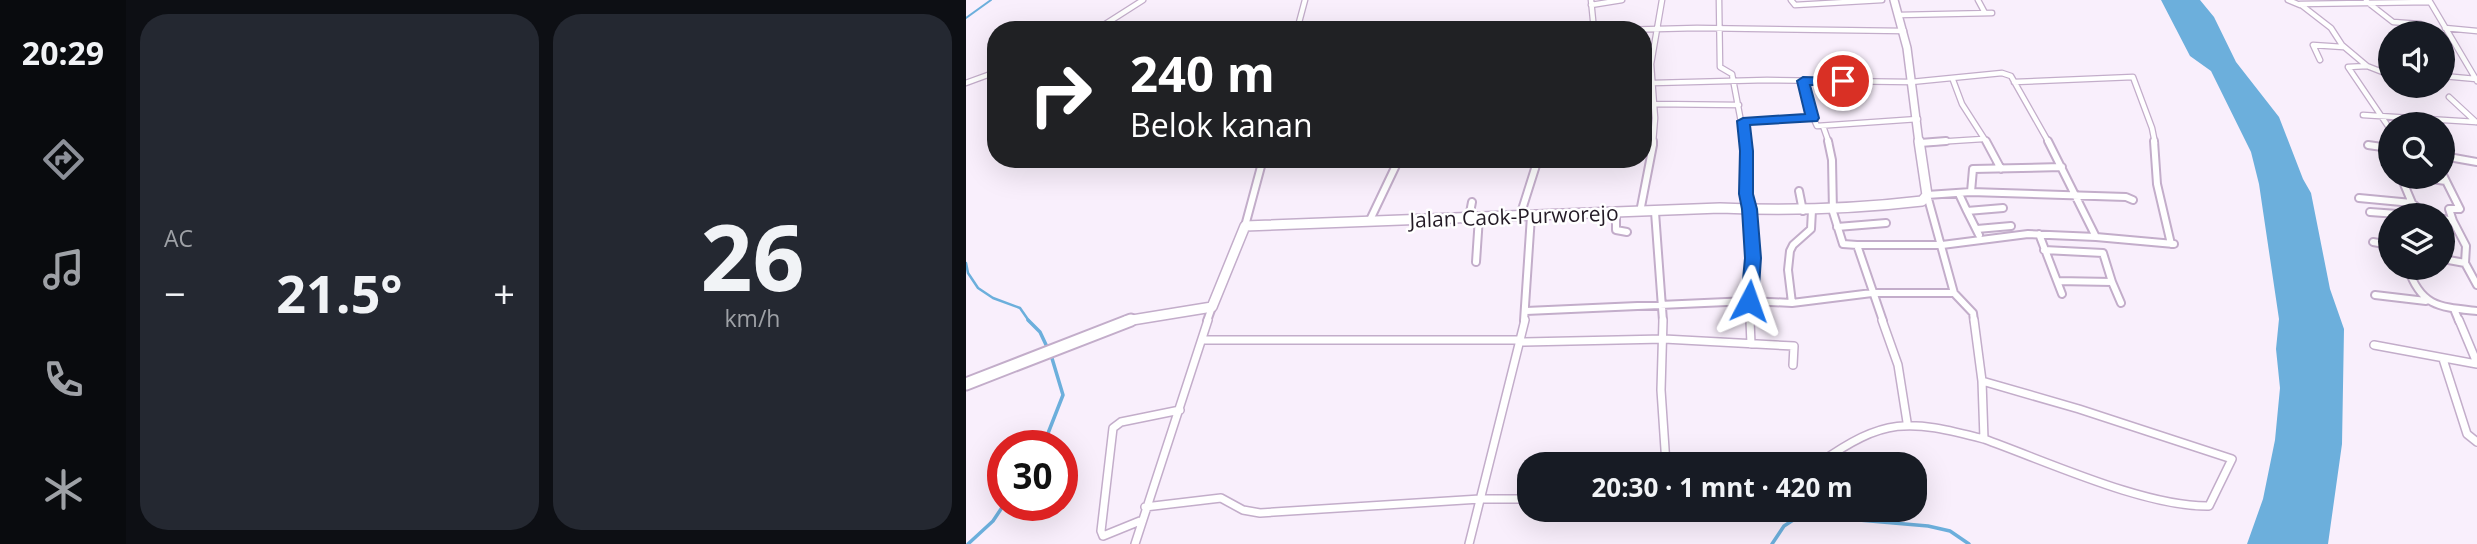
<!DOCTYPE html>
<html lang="id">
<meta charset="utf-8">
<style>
body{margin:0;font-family:"Open Sans",sans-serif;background:#242831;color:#f1f3f6;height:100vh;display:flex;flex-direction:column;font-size:26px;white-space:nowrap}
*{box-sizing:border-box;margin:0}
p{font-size:23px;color:#9ea1a6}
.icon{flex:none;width:38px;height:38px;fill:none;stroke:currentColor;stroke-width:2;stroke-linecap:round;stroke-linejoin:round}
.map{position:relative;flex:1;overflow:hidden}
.sheet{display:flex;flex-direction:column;gap:14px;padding:14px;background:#0d0f14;width:840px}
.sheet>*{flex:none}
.guide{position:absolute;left:21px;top:21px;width:665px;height:147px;border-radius:28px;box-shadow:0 7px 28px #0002;background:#202124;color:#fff;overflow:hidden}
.buttons{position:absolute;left:1412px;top:21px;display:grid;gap:14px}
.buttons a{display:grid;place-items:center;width:77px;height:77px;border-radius:50%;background:#171b24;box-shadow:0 7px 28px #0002;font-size:35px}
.speed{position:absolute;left:21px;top:430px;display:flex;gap:14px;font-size:35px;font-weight:700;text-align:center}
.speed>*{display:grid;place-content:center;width:91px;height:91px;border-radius:50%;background:#171b24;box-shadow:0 7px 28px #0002;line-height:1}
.speed .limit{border:10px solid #d22;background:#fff;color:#111}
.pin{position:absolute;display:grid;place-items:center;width:60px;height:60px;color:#fff;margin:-30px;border:4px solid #fff;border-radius:50%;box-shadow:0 2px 7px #0007}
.me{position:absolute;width:77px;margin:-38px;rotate:4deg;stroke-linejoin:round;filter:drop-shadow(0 0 5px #0008)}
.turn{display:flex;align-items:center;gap:24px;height:147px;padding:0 28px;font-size:32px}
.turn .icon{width:91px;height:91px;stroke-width:2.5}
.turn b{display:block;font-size:49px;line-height:60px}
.big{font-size:52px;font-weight:700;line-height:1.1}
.sheet .card{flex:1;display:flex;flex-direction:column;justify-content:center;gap:10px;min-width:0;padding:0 24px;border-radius:28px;background:#242831}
.sheet .dial{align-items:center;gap:0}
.dial b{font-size:91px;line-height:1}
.heat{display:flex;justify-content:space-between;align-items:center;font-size:38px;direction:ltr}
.sheet .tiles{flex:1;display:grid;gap:14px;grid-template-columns:repeat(2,1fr)}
.trip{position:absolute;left:551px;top:452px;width:410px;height:70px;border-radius:28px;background:#171b24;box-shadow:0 7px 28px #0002;font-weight:700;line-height:70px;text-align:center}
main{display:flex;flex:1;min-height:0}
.dock{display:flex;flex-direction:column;width:126px;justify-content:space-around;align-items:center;background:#090b0e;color:#9ea1a6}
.dock .icon{width:49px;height:49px}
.dock .current{color:#8c9099}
.dock b{font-size:32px;color:#f1f3f6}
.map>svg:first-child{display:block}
.water{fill:#6cafdc}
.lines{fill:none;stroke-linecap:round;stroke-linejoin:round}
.stream-far2{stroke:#6cafdc;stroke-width:2}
.stream-far1{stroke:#6cafdc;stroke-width:2.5}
.stream{stroke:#6cafdc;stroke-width:3.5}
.street-far2-casing{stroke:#c3adca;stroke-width:7}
.street-far1-casing{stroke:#c3adca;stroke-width:10}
.street-casing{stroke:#c3adca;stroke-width:10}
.secondary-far2-casing{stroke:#c3adca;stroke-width:10}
.secondary-far1-casing{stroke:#c3adca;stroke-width:12}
.secondary-casing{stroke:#c3adca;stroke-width:15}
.street-far2{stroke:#fff;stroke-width:4.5}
.street-far1{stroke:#fff;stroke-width:6}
.street{stroke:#fff;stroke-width:7}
.secondary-far2{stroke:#fff;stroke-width:7}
.secondary-far1{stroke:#fff;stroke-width:9}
.secondary{stroke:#fff;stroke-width:11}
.route{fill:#1a73e8;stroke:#114b97;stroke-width:2}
.labels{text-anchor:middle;stroke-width:5;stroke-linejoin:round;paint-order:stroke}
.street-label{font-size:21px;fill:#231a25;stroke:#fff}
</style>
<main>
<nav class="dock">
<b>20:29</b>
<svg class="icon current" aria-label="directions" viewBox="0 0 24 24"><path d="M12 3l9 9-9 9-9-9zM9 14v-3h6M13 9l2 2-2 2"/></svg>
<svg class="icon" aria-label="music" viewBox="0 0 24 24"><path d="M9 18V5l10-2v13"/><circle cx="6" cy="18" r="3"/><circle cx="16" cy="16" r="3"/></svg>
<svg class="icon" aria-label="phone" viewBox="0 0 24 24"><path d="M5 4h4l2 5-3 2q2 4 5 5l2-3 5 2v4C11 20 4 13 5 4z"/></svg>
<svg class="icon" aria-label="climate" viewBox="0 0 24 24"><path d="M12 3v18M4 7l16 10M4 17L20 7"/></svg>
</nav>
<section class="sheet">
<div class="tiles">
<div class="card"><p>AC</p>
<div class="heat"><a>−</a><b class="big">21.5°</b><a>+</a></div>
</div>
<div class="card dial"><b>26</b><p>km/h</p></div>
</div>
</section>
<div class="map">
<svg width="1511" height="544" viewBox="0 0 1511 544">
<rect width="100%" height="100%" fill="#f9effc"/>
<path class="water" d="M1195,0H1234L1248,17L1270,62L1313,117L1337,179L1345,193L1364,289L1378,329L1376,444L1362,544H1281L1297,499L1309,440L1314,388L1310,349L1313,319L1293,184L1285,152L1245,71L1224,56Z"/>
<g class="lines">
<path class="stream-far2" d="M0,18L25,0"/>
<path class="stream-far1" d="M0,263L2,273L12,288L27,298L54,308L63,321"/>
<path class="stream" d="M62,320L74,332L82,349
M77,446L97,395L85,355
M2,544L27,521L37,506
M806,544L818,526L835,515L962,526L984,531L1003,544"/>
<g class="street-far2-casing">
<path id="street-far2" d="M625,0L628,30
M753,0L754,67L766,74L779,143
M825,0L829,5L916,0
M1012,0L1019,13
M1322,0L1334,5
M1463,0L1511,81
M1400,1L1427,22L1454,24
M625,5L656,0
M933,15L1026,13
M1479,28L1511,31
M130,30L177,0
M331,30L339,0
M653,30L731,28L938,31
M1354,60L1347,45L1377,47
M892,63L899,82
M1401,66L1376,45L1365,28L1334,4L1464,2
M1424,75L1401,66L1382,67L1424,129
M1477,76L1510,79
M987,80L996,104L1021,143
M837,81L842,106L851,126L952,119
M1048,82L1167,77L1186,128L1189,143
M0,83L30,72
M687,83L801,80L945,82L1036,73L1045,76L1083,143
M1483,97L1510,122
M689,104L773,105
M1397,115L1510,122
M777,121L846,118
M857,126L863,143
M687,143L689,118L685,64L696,0
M954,143L1017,139"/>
</g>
<g class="street-far1-casing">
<path id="street-far1" d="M779,141L780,194L784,209L787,258L783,279L784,321
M862,141L866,160L867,212L877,244L891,245
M1020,141L1035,169
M1188,141L1191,184L1205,244
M954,143L980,141
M687,145V141
M1402,145L1423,148
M1477,156L1511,162
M1435,177L1446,203L1460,215
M1450,177L1480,181L1477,175
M1480,181L1494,209H1483L1487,221
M833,191L837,211
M1005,192L1007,169L1096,167
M993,194L1001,211
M1393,198L1446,203
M674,212L687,145H677
M689,212L697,321
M1404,212L1445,215
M650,214V230L661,232
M554,216L572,159
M503,218L506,202
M1477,219L1487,221L1500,246L1499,263L1511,285
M403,222L433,159
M279,226L297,159
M871,227L920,223
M1011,229L1045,226
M1073,234L1091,281L1146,282L1155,303
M1013,235L1001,211L1037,208
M1130,237L1208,244
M1407,242L1424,245
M1078,250L1137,253L1146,282
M1477,259L1499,263
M510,262L513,217
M1442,268C1455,307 1474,307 1511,311
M1091,281L1096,294
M1409,295L1460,301
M826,303L822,270L824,251L827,245L845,229L846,210
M1488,309L1493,321
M560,311L783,301L826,303L906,293H988
M241,321L246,307
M558,321L565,216
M917,321L891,245H976L1062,234L1130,237L1082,141
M1008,321L1007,313L988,293L961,195L1005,192L1160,197L1167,200"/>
</g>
<g class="street-casing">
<path id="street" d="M697,320L695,390L700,464
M784,320L785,344
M916,320L932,365L941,422
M1008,320L1016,381
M1493,320L1511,363
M238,340H555
M555,342L698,339L828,346L827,365
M1408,345L1511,364
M1477,359L1501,434L1511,442
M1016,381L1113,409L1266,459L1243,506C1179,507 1080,461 1018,439Z
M852,464C919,417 941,419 1018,439
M179,507L255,498L277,510L294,513L514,499H564
M174,521L137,536L135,531L147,428L155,422L214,410
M169,544L242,320
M503,544L559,320"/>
</g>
<g class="secondary-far2-casing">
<path id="secondary-far2" d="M928,0L941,48L953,143"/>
</g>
<g class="secondary-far1-casing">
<path id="secondary-far1" d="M160,321L246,307L279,226L754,208C822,211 888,209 956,201L961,195L953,141"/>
</g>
<g class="secondary-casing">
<path id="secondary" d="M0,384L165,320"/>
</g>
<use href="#street-far2" class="street-far2"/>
<use href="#street-far1" class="street-far1"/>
<use href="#street" class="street"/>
<use href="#secondary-far2" class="secondary-far2"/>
<use href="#secondary-far1" class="secondary-far1"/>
<use href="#secondary" class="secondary"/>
</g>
<path class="route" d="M837,77L877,78L884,81L877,85H844L853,118L851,121L784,125L787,151V194L791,209L795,258L792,301L783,307L775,301L779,258L776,209L773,194L774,151L771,121L777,118L839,114L831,81Z"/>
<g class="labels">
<g class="street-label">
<text transform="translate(548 217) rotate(-2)" y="7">Jalan Caok-Purworejo</text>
</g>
</g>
</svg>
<div class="buttons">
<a><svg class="icon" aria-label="sound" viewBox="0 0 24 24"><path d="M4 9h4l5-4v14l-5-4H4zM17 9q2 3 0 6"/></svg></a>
<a><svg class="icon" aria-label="search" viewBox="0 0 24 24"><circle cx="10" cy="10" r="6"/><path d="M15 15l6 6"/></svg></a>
<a><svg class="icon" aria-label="layers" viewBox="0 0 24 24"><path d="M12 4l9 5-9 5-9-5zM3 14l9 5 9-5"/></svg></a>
</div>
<div class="speed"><div class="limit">30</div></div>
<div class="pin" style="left:877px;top:81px;background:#d93025"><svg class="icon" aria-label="arrive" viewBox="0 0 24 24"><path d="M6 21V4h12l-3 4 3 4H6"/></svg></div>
<svg class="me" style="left:783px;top:301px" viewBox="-20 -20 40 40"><path d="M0-17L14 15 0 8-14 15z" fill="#1a73e8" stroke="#fff" stroke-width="4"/></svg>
<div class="trip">20:30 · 1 mnt · 420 m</div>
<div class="guide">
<div class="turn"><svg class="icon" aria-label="right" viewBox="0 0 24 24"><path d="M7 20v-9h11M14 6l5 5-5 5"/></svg><div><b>240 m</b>Belok kanan</div></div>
</div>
</div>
</main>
